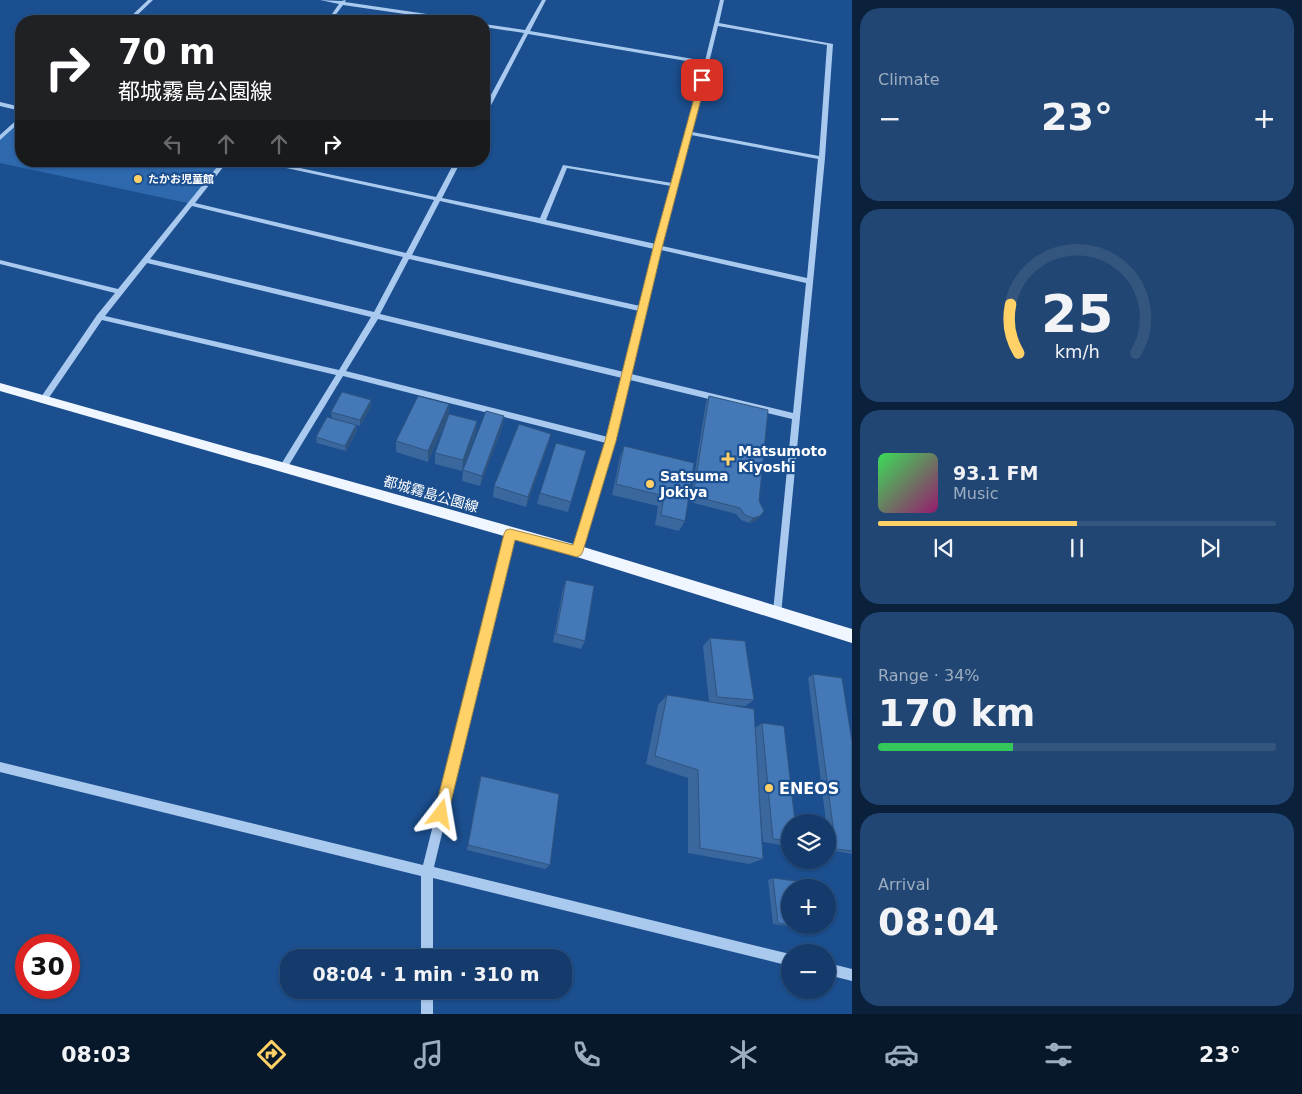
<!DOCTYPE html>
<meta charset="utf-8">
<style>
body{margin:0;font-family:"DejaVu Sans","Noto Sans JP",sans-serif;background:#214673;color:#f1f3f6;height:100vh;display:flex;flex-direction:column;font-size:19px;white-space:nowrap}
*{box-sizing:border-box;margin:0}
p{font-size:16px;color:#9dadc1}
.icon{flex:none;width:28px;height:28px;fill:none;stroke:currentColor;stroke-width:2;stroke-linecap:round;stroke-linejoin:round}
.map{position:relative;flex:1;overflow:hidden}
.details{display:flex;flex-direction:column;gap:8px;padding:8px;background:#0b203b;width:450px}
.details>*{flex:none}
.top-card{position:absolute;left:15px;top:15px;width:475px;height:152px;border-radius:20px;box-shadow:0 1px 4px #0004,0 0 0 1px #33557e;background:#202124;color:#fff;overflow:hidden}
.buttons{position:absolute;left:781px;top:814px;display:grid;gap:10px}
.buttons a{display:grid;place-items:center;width:55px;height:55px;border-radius:50%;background:#143b6b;box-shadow:0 1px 4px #0004,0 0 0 1px #33557e;font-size:25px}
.speed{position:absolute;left:15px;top:934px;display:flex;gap:10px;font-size:25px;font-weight:700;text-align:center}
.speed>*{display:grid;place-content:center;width:65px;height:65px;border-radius:50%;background:#143b6b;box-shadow:0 1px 4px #0004,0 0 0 1px #33557e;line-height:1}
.speed .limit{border:8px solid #d22;background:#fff;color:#111}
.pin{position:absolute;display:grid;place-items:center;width:42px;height:42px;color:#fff;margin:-21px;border-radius:10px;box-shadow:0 2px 8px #0006}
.me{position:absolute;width:55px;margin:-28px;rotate:14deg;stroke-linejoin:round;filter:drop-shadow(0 0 4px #0008)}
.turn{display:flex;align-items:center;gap:18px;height:105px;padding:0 20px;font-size:22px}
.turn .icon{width:65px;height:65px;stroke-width:2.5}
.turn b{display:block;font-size:35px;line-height:42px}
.lanes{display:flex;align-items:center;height:48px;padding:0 20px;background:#0003;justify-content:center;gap:25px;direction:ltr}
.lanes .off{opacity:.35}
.big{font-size:38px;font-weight:800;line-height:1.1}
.details .tile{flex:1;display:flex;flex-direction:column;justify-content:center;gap:8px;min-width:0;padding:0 18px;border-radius:20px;background:#214673}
.details .dial{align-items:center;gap:0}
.dial svg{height:130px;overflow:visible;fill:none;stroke:#33557e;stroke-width:7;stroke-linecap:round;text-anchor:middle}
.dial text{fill:#f1f3f6;stroke:none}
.song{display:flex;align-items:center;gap:15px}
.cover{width:60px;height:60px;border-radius:8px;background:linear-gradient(135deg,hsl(130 70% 55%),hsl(320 70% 35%))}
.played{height:5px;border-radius:2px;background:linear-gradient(90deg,#ffd166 50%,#33557e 50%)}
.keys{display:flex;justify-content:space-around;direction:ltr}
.heat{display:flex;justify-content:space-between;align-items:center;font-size:28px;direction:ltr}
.charge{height:8px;border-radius:4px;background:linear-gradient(90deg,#34c759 34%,#33557e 0)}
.trip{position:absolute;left:280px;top:949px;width:292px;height:50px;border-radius:20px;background:#143b6b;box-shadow:0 1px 4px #0004,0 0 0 1px #33557e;font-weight:800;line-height:50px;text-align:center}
.menu{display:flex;height:80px;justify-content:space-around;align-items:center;background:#08182b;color:#9dadc1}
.menu .icon{width:35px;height:35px}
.menu .active{color:#ffd166}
.menu b{font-size:22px;color:#f1f3f6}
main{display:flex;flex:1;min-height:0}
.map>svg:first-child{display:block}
.green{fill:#2e69ad}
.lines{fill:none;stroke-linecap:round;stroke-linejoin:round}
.minor{fill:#a9c9ee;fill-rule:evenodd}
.major{fill:#f0f6ff;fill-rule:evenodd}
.wall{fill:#3a679d}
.shaded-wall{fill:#305480}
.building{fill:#4478b7;stroke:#305480}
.route{fill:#ffd166;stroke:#a68842}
.poi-dot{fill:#ffd166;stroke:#1b4f8f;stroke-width:2}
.labels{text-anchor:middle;stroke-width:4.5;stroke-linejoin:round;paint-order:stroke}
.far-poi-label{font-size:11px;font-weight:bold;fill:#fff;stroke:#1b4f8f;text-anchor:start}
.poi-label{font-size:14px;font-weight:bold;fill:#fff;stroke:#1b4f8f;text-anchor:start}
.street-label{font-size:14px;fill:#fff;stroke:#1b4f8f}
.near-poi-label{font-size:16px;font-weight:bold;fill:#fff;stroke:#1b4f8f;text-anchor:start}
</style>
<main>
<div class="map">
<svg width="852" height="1014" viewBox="0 0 852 1014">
<rect width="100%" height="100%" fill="#1b4f8f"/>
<path class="green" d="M21,118V161H225L192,204L0,163V138Z"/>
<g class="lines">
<path class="minor" d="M148,0H153L131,21H126Z
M320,0L341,1L346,0L345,2L461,19L464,21H453L343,5L331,21H327L339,4Z
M542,0H546L530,31L705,61L720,0H724L719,23L833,44L825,158L781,615L778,616L775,615L773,612L792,419L630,380L615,441L582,551L580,554L577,555L574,554L572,551L606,443L343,376L286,470H280L279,468L280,466L336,375L102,320L46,402H40L39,400L97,315L115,293L0,264V260L118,289L222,161H228L195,203L406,253L434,200L254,161H267L436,197L455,161H461L442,198L540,218L563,165L672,183L704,64L528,34L487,113L484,115V108L524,33L484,27V24L525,30ZM718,26L827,45L819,156L692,132ZM691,135L818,159L807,278L662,246ZM567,168L671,186L656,244L546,220ZM440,201L654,249L640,306L412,255ZM192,206L403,257L374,312L150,259ZM661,250L806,283L793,413L631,374ZM409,259L639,311L624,372L380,314ZM147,263L371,317L339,370L105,316ZM378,319L622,378L608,437L346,371Z
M0,102L21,107V111L0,106Z
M21,116V121L0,140V135Z
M510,530L513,531L514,534L434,867L790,954V966L433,878V958H421V876L0,772V762L423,865L506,534L507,531Z
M828,963L852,969V981L828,975Z
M421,990H433V1014H421Z"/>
<path class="major" d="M0,383L577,545L852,629V643L577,557L0,391Z"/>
</g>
<path class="wall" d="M709,396L764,511L756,521L749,523L741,520L736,514L690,502L706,402Z
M449,404L448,416L428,462L396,452V441Z
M371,406L360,426L332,418L331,412Z
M504,416L502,428L480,486L462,481L463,470Z
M477,421L476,432L462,471L435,464V453Z
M356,425L357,431L346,451L317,443L316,437Z
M551,434L548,445L526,507L493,497L494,486Z
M624,446L685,521L679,531L655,525L658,506L612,495L620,457Z
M586,451L568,512L537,504L540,493Z
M566,580L585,641L581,649L553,642L563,589Z
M710,638L754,700L745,706L731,705L755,728L762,723L790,841V845L787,846L763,842L760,805L763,859L749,864L688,853V778L646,764L658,705L667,695L709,702L703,646Z
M813,674L852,742V854L830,850L828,833V822H826L808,678Z
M481,776L550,865L545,869L467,850L479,784Z
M773,878L809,927L803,928L773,924L768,880Z"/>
<path class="shaded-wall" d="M371,400V406L360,426V420Z
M449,404L448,416L428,462V451Z
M504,416L502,428L480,486L482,476Z
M477,421L476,432L462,471L463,460Z
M356,425L357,431L346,451L345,446Z
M551,434L548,445L526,507L528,497Z
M760,516L756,521L749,523L753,518Z"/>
<path class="building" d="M342,392L371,400L360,420L331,412Z
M418,396L449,404L428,451L396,441Z
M709,396L768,410L759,501L764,511L760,516L753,518L745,515L740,508L693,496Z
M486,411L504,416L482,476L463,470Z
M449,414L477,421L463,460L435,453Z
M327,417L356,425L345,446L316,437Z
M519,424L551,434L528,497L494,486Z
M556,443L586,451L571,502L540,493Z
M624,446L694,463L685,521L661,515L664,496L616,484Z
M566,580L594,586L585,641L556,634Z
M710,638L745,641L754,700L717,697Z
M813,674L842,678L852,742V851L836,849Z
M667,695L754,709L763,859L700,848L698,770L655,756Z
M762,723L784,726L795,822H790V841L773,839Z
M481,776L559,794L550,865L468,845Z
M773,878L803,882L804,888H790V925L778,923Z
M791,925H809V927Z"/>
<path class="route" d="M702,78L706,80L662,248L616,441L583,551L581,555L577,557L515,540L448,814L446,820L441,822L436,820L434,814L504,534L506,530L510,529L573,545L605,441L653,248L699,80Z"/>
<g class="poi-dot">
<circle cx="138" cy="179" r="5"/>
<path d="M725.5 451.5h5v5h5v5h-5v5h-5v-5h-5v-5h5z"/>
<circle cx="650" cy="484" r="5"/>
<circle cx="769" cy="788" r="5"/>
</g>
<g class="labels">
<g class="far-poi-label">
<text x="148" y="183">たかお児童館</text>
</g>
<g class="poi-label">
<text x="738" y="456">Matsumoto<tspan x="738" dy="16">Kiyoshi</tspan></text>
<text x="660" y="481">Satsuma<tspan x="660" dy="16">Jokiya</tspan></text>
</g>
<g class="street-label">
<text transform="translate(431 494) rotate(16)" y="5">都城霧島公園線</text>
</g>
<g class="near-poi-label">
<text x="779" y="794">ENEOS</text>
</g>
</g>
</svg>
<div class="buttons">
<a><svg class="icon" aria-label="layers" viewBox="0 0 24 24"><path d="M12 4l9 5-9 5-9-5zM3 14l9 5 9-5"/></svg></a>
<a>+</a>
<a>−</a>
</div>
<div class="speed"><div class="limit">30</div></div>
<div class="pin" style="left:702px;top:80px;background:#d93025"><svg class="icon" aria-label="arrive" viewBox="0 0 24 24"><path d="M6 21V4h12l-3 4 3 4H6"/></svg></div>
<svg class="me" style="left:441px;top:814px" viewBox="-20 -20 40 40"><path d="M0-17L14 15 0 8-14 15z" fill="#ffd166" stroke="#fff" stroke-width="4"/></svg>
<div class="trip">08:04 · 1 min · 310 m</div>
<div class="top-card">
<div class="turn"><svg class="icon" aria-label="right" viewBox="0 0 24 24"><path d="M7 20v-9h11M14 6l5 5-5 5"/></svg><div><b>70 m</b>都城霧島公園線</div></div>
<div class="lanes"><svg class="icon off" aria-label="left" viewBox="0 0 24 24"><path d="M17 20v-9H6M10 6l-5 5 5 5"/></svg><svg class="icon off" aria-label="ahead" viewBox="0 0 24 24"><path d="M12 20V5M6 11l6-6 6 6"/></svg><svg class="icon off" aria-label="ahead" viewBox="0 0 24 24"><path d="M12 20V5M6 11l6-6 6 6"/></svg><svg class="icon" aria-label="right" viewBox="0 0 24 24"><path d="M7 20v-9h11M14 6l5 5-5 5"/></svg></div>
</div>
</div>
<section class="details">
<div class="tile"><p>Climate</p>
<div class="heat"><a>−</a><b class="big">23°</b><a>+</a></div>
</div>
<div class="tile dial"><svg viewBox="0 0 100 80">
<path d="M14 69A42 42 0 1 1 86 69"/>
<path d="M14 69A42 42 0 0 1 9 39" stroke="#ffd166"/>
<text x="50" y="56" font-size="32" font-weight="700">25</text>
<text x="50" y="72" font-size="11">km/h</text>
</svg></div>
<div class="tile">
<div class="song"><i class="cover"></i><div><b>93.1 FM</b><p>Music</p></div></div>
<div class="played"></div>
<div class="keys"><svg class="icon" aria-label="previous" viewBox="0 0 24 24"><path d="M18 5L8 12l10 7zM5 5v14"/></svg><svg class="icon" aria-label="pause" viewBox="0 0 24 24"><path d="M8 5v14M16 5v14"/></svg><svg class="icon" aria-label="next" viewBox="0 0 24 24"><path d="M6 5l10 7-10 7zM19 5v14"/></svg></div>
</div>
<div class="tile"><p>Range · 34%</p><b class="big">170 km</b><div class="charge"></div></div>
<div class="tile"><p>Arrival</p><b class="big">08:04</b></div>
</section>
</main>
<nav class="menu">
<b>08:03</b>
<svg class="icon active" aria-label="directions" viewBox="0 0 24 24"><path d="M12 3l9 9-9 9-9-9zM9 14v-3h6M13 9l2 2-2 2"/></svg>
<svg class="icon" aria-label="music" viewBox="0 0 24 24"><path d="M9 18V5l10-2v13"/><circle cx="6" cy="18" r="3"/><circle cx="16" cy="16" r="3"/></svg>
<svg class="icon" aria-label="phone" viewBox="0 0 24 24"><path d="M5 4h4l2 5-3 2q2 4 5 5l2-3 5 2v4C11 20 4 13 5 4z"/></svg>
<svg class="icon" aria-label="climate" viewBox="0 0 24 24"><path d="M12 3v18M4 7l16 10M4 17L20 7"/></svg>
<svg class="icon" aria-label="car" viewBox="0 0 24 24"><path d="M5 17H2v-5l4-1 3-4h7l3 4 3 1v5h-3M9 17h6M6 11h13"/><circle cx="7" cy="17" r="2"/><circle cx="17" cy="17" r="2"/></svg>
<svg class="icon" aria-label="filters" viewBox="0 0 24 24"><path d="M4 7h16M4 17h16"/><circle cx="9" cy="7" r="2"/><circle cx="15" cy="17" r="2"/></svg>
<b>23°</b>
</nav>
